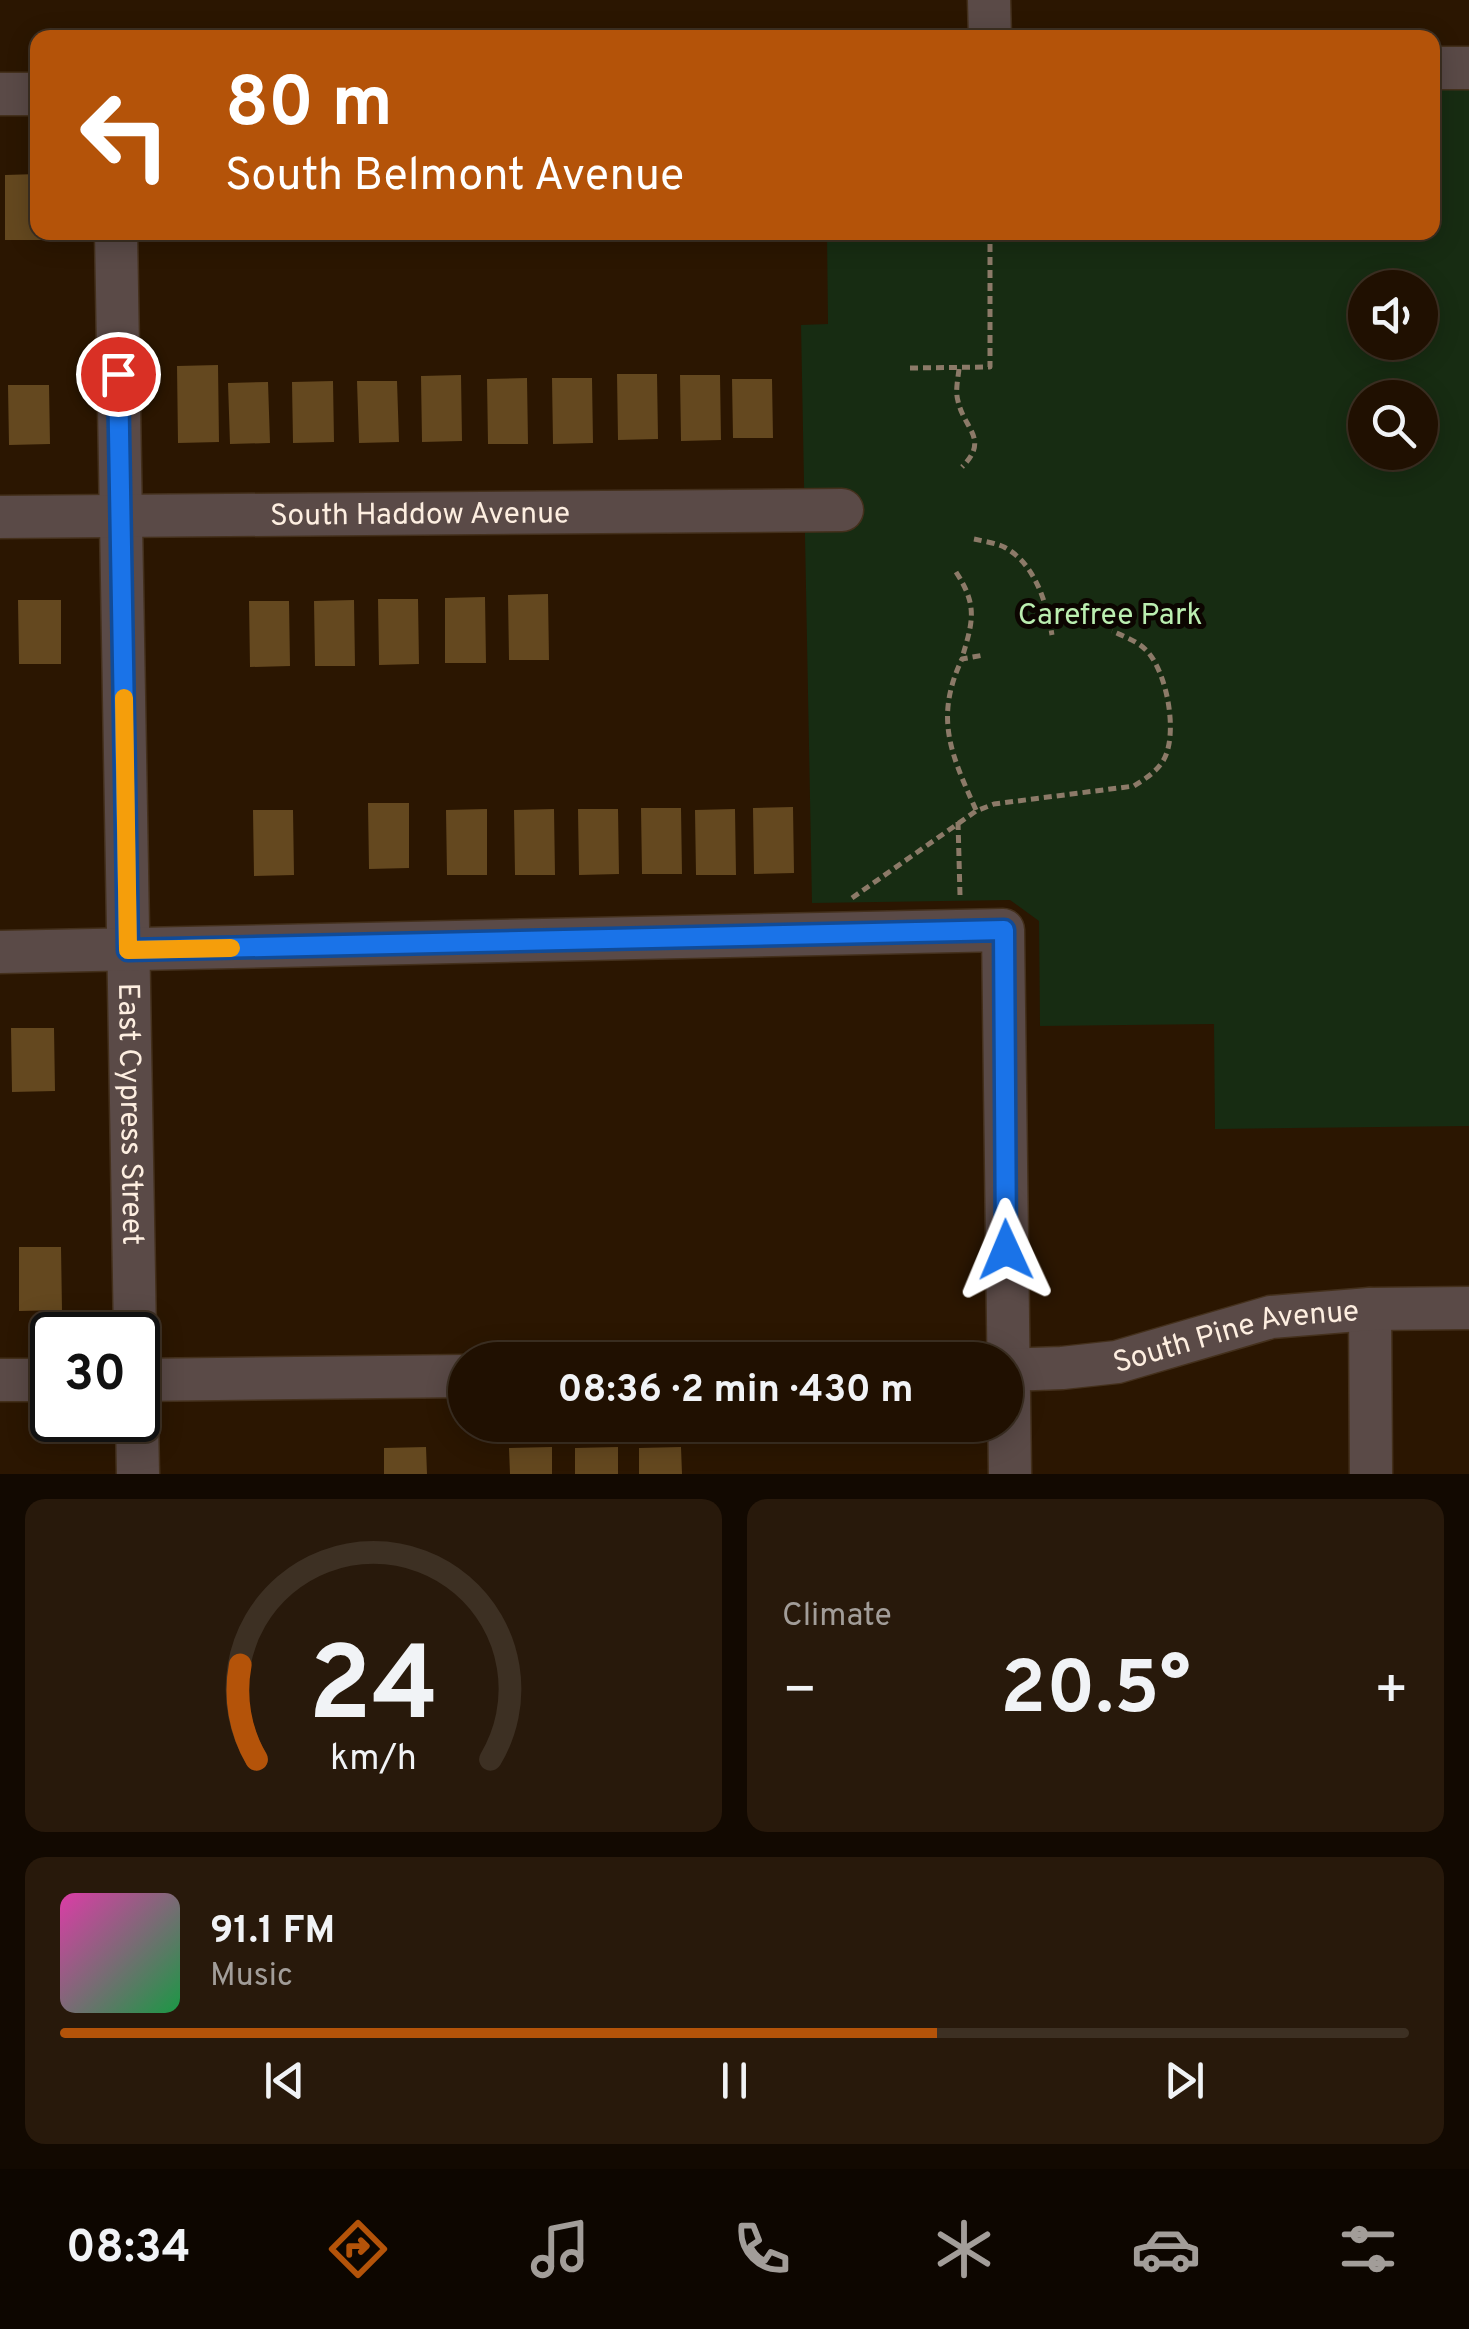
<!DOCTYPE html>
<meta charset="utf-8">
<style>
body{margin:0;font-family:Overpass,sans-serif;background:#28190b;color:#f1f3f6;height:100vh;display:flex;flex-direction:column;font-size:38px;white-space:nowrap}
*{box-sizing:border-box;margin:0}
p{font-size:32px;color:#a29d99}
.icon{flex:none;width:55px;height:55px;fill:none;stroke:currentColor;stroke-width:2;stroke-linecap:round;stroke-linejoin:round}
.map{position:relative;height:1474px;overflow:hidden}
.drawer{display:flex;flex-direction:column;gap:25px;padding:25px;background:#120901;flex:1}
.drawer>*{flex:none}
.banner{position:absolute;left:30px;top:30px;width:1410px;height:210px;border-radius:20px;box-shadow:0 5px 25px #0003,0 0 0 2px #3d3023;background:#b45309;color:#fff;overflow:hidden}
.controls{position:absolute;left:1348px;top:270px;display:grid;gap:20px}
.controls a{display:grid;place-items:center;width:90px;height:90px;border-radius:50%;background:#201001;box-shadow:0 5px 25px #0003,0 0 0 2px #3d3023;font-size:50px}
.speed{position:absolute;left:30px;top:1312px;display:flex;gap:20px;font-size:50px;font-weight:700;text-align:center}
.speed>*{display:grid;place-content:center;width:130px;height:130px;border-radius:50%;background:#201001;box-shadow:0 5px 25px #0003,0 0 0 2px #3d3023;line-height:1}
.speed .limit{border:5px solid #111;border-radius:15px;background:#fff;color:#111}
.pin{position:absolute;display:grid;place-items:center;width:85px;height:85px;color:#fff;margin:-42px;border:5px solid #fff;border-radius:50%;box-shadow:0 2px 10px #0007}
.me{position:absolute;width:110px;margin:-55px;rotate:359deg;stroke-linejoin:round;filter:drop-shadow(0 0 8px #0008)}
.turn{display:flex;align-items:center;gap:35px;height:210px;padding:0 30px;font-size:45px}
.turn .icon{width:130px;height:130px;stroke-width:2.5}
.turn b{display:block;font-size:70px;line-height:85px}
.big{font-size:75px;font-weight:700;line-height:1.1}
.drawer .card{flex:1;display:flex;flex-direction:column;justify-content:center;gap:15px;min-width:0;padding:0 35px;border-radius:20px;background:#28190b}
.drawer .dial{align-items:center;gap:0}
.dial svg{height:260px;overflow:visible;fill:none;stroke:#3d3023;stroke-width:7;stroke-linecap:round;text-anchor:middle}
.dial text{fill:#f1f3f6;stroke:none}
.song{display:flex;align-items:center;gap:30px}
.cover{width:120px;height:120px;border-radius:15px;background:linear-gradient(135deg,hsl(320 70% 55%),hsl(140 70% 35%))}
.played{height:10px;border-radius:5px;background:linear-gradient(90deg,#b45309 65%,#3d3023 65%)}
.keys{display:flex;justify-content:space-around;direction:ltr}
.heat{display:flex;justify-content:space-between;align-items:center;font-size:55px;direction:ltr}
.drawer .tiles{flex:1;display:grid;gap:25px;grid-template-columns:1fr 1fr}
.card:last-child{grid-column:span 2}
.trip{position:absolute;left:448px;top:1342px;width:575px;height:100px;border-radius:50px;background:#201001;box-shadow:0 5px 25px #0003,0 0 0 2px #3d3023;font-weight:700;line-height:100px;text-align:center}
.dock{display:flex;height:160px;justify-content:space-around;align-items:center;background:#0d0600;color:#a29d99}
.dock .icon{width:70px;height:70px}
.dock .on{color:#b45309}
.dock b{font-size:45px;color:#f1f3f6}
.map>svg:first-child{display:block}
.green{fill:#172c12;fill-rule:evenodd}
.building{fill:#64481f}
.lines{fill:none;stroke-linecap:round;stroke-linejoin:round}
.minor-casing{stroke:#44301c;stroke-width:45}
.path{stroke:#8c7a68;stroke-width:5;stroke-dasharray:8 5;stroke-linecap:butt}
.minor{stroke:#5a4a47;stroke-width:42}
.route-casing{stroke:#114b97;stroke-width:25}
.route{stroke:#1a73e8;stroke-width:18}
.slow{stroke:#f59e0b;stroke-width:18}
.labels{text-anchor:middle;stroke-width:10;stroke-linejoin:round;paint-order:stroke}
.street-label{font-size:30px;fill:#fdeee0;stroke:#0c0501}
.park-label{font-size:30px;fill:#bbeeb0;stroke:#0c0501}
</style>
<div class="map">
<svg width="1469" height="1474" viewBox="0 0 1469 1474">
<rect width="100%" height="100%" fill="#2b1601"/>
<path class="green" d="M1469,89V1126L1215,1129L1214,1024L1040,1026L1039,921L1010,900L812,903L801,325L828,324L827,233L1432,232L1433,90ZM1365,288H1420V342H1365ZM1365,398H1420V452H1365Z"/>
<path class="building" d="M38,174V232H46V240H5V175Z
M237,232H276V238L237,239Z
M218,365L219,442L178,443L177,366Z
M617,374H657L658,439L618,440Z
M461,375L462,441L422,442L421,376Z
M680,375H720L721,440L681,441Z
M527,378L528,444H488L487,379Z
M552,378H592L593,443L553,444Z
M732,379H772L773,438H733Z
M333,381L334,442L293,443L292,382Z
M357,381H397L399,442L359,443Z
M268,382L270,443L230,444L228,383Z
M8,385H49L50,444L9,445Z
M548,594L549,660H509L508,595Z
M485,597L486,663H445V598Z
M378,599H418L419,664L379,665Z
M18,600H61V664H19Z
M354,600L355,666H315L314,601Z
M249,601H289L290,666L250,667Z
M368,803H409V868L369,869Z
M793,807L794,873L754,874L753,808Z
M641,808H681L682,874H642Z
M487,809V875H447L446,810Z
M554,809L555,875H515L514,810Z
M578,809H618L619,874L579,875Z
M735,809L736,875H696L695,810Z
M253,810H293L294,875L254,876Z
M11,1028H54L55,1091L12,1092Z
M19,1247H61L62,1310L19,1311Z
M426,1447L427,1474H384V1448Z
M552,1447V1474H510L509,1448Z
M618,1447V1474H575V1448Z
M681,1447L682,1474H639V1448Z"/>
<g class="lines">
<g class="minor-casing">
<g id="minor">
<path d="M989,0L990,38"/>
<path d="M1432,68H1469"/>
<path d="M0,94H38"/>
<path id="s1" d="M116,232L135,1335"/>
<path id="s2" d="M0,517L842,510"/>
<path d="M0,952L1003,930L1010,1474"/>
<path d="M1370,1309L1371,1474"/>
<path id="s3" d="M1005,1370L1062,1368L1117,1362L1271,1317L1370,1309L1469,1308"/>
<path d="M0,1380H52"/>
<path d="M138,1380L465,1376"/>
<path d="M137,1420L138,1474"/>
</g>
</g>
<path class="path" d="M910,368L990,367V232
M959,369C958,379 955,391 958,401C964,429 990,439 962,467
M974,539C983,541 995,543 1004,547C1035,563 1047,604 1052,635
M956,572C978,606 973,621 962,658
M976,810C951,754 934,718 962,659L984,655
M958,822L960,895
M852,898L976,811L994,804L1134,786C1145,779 1156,772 1163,761C1179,735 1167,671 1146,650C1137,641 1123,636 1112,631"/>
<use href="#minor" class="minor"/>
</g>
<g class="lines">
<g class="route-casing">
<path id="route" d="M118,374L128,950L1004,930L1006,1250"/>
</g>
<use href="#route" class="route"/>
<path class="slow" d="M124,698L128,950L231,948"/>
</g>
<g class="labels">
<g class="street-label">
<text dy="10" stroke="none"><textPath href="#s2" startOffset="420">South Haddow Avenue</textPath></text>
<text dy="10" stroke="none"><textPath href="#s1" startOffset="882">East Cypress Street</textPath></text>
<text dy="10" stroke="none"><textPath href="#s3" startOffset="235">South Pine Avenue</textPath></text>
</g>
<g class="park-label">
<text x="1110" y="624">Carefree Park</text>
</g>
</g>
</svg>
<div class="controls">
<a><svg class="icon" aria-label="sound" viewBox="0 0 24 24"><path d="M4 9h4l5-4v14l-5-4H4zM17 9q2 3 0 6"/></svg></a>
<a><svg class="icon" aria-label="search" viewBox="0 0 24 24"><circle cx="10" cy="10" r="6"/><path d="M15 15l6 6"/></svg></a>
</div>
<div class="speed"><div class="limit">30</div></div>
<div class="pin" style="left:118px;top:374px;background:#d93025"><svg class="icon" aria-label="arrive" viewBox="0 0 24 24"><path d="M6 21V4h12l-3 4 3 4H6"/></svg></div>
<svg class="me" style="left:1006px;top:1250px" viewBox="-20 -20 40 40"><path d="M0-17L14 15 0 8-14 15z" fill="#1a73e8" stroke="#fff" stroke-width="4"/></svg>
<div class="trip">08:36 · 2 min · 430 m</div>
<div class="banner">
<div class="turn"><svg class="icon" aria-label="left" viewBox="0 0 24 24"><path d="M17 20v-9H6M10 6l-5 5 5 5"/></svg><div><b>80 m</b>South Belmont Avenue</div></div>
</div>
</div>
<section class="drawer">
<div class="tiles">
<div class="card dial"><svg viewBox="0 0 100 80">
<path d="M14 69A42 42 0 1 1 86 69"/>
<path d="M14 69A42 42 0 0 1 9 40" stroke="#b45309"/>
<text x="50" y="56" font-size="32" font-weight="700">24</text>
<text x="50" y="72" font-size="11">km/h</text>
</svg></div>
<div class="card"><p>Climate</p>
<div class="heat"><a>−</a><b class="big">20.5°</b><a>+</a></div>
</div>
<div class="card">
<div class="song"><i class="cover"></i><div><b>91.1 FM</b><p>Music</p></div></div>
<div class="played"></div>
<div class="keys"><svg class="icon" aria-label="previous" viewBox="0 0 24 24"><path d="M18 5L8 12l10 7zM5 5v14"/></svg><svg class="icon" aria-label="pause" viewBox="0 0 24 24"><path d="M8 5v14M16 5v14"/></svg><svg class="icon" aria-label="next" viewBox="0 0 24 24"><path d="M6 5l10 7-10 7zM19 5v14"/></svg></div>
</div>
</div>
</section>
<nav class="dock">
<b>08:34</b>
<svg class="icon on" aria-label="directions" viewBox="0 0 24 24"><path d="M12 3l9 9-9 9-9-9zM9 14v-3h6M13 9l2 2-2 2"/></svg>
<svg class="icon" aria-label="music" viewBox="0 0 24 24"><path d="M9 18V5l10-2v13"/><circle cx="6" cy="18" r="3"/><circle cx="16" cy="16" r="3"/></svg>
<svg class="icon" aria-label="phone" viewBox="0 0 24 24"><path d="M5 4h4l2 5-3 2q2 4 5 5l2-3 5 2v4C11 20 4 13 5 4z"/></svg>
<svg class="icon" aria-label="climate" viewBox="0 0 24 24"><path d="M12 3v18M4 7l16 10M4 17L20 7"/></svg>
<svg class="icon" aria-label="car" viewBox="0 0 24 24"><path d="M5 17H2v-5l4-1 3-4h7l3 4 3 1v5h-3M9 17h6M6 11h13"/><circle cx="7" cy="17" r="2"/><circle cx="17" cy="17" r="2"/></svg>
<svg class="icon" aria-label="filters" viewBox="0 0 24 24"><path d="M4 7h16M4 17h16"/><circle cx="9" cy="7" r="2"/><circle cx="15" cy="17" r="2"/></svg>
</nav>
